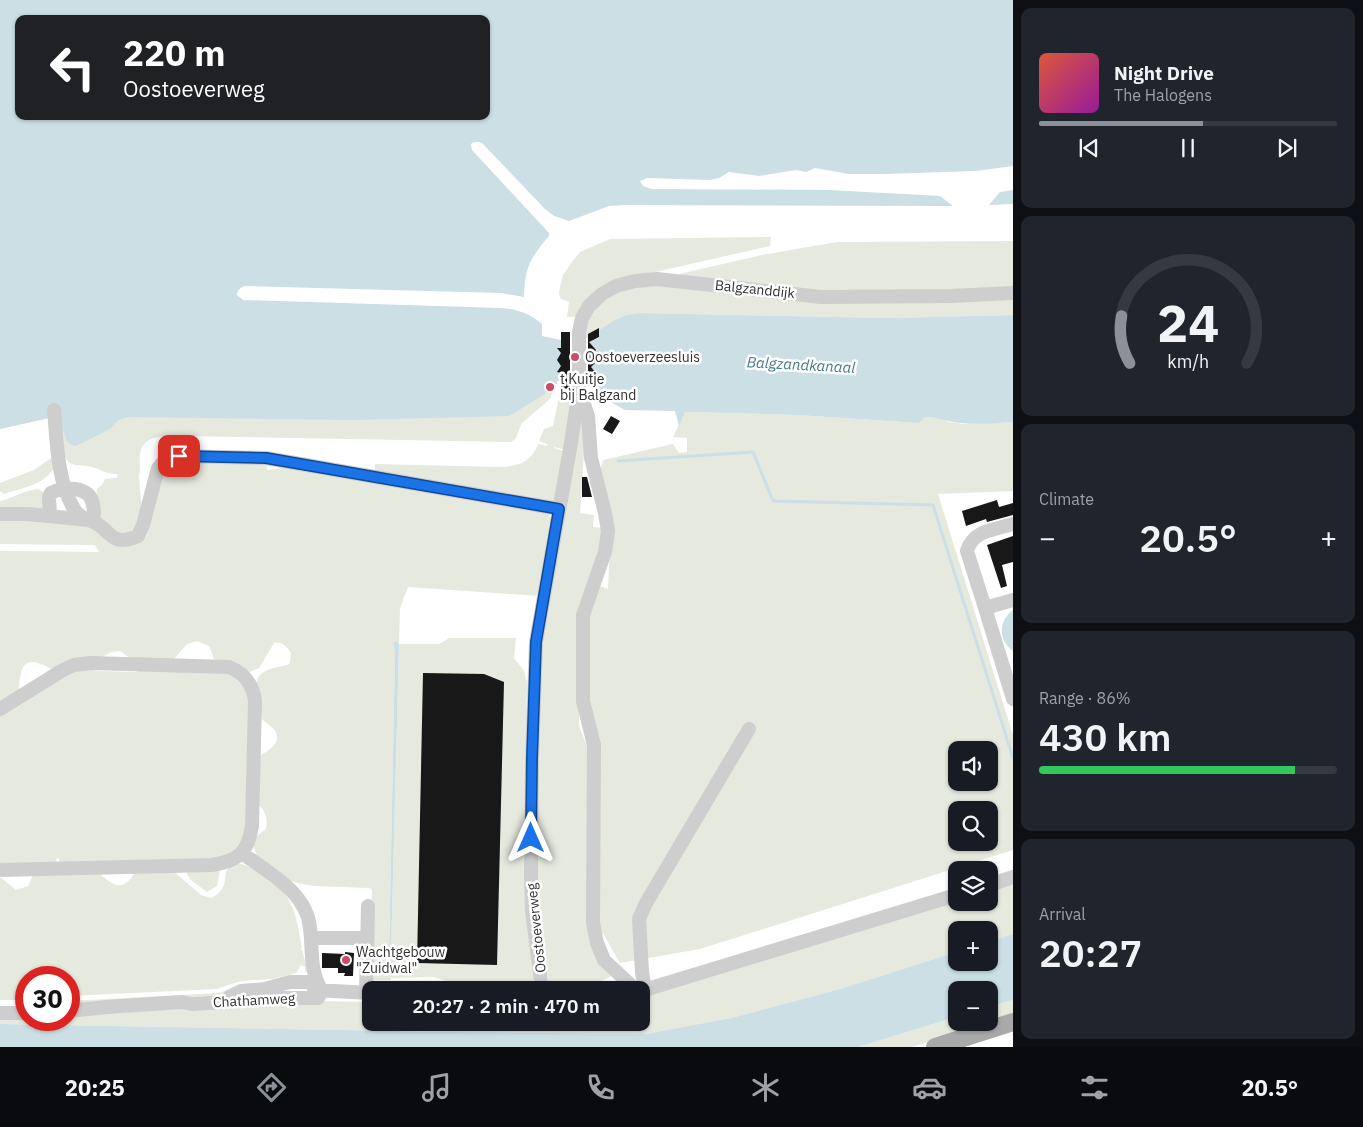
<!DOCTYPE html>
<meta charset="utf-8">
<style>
body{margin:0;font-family:"IBM Plex Sans",sans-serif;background:#20242c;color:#f1f3f6;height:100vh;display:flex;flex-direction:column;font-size:19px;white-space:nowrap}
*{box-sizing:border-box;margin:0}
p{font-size:16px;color:#9ea1a6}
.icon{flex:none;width:28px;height:28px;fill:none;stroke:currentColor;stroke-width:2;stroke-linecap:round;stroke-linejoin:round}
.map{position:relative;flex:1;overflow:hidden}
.drawer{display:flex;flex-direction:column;gap:8px;padding:8px;background:#0d0f14;width:350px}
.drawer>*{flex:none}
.hud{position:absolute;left:15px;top:15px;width:475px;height:105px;border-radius:10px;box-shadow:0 1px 4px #0004;background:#202124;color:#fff;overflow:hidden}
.buttons{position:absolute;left:948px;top:741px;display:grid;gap:10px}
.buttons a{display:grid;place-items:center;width:50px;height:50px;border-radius:10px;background:#171b24;box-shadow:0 1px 4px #0004;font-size:25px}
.speed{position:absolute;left:15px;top:966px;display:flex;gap:10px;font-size:25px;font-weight:700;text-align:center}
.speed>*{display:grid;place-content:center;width:65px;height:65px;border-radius:50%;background:#171b24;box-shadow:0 1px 4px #0004;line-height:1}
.speed .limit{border:8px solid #d22;background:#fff;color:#111}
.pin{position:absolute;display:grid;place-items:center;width:42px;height:42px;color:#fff;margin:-21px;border-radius:10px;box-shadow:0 2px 8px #0006}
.me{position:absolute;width:55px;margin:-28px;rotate:0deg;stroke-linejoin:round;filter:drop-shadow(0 0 4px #0008)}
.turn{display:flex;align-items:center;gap:18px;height:105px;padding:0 25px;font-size:22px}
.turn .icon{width:65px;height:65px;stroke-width:2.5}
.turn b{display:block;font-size:35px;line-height:42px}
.big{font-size:38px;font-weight:600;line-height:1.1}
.drawer .card{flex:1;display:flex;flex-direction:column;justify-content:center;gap:8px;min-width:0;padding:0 18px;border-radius:10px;background:#20242c}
.drawer .dial{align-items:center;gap:0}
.dial svg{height:130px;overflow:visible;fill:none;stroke:#363941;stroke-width:7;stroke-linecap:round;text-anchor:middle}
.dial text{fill:#f1f3f6;stroke:none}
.song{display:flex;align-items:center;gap:15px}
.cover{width:60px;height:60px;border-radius:8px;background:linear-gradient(135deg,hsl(10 70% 55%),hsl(300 70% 35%))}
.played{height:5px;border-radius:2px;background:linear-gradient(90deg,#8c9099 55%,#363941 55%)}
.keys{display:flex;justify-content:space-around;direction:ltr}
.heat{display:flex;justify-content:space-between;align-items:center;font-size:28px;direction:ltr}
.charge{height:8px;border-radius:4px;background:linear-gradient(90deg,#34c759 86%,#363941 0)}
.trip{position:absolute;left:362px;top:981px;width:288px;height:50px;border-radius:10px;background:#171b24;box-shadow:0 1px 4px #0004;font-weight:600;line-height:50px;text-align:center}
.tabs{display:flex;height:80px;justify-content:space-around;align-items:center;background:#090b0e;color:#9ea1a6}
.tabs .icon{width:35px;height:35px}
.tabs .active{color:#8c9099}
.tabs b{font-size:22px;color:#f1f3f6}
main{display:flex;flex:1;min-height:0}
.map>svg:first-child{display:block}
.green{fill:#e5e9de;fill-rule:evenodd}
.water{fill:#cbdfe5;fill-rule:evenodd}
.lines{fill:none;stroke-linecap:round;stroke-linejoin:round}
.stream{stroke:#cbdfe5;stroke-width:3}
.building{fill:#181818}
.minor{stroke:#cecece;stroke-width:14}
.major{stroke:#a9a9a9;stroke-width:18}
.route-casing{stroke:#114b97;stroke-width:12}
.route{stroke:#1a73e8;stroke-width:9}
.poi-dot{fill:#d04a68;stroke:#fff;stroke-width:2}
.labels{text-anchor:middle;stroke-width:5;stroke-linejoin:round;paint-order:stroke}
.street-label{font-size:14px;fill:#313131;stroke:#fff}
.poi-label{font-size:14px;fill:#313131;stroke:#fff;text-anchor:start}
.water-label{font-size:15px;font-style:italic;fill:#487a89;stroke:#fff}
</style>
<main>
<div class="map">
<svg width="1013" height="1047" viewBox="0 0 1013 1047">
<rect width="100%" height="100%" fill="#fff"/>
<path class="green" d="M771,237L770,246L620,280L575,317H567L569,302L561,299L559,294L560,287L563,275L572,262L580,252L610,239Z
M1013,241V288L823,293L685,277L679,274L762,255L837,242Z
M645,285L1013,298V315L888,318L639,313C621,315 614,320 599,330V337L584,338L589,314L619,289Z
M546,384H553L551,398L522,423C518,429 518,439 511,442L181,436C165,436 141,434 140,456C139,463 141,469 139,476L142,515L140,524L126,538L99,521L96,504L97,489L102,485L105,479L117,478L118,474C104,474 103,470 92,467C85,465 76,467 69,462C60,455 61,421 60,409L545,394L546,388H549Z
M559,388L575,389L566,450L554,447V448L566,452L555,500L552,502L375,475V464L502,467C520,466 532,461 538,444L547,446V444L539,441L544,429L553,426L559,397Z
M48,411L54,467C46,485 21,488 4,494L0,491V483L34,470L51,458L49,418L0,429Z
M685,412L797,415L919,423L926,417L941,418L949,422L964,424L1013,422V491L938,494L1013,735V850L700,949L620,963L597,923L589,712L587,615L600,586L608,589L611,520L600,472L603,460L673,444L679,453L687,452V438L673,437ZM956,750H989V782H956ZM956,810H989V842H956Z
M581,416L585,438L580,513L594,515L593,527L602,528L600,545L585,594L580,602L579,618V726L589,751V930L613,975C595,987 570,985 549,985L538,922L536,878L541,639Z
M171,461H266L267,470L289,467L543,511L548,514L552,520L540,596L408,587L400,608L399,644H439L449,638H516L514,658L524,671L527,682L524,854L526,896L535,977L530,985H458L434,977L391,978V980H369L372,891L370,888L313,886L297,883L286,879L258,859L253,845L257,836L266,829C268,817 266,812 257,803L258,758C262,753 270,751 274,745C286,730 262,723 257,714V681C261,668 276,668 287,665L290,663L291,653C286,646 282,641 274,643L259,668L250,672L217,662L214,659L209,646L197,641L187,644L174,659L134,661L120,651L111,652L97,660L53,670C27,655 20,661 19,690L6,701L0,700V551L99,552L95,545L0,544V517L86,523L114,542L144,531L146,538L160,472ZM397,642L399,644L391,956L389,955L395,652L393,643Z
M38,489L45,493L48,512L0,510V501C13,498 25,490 38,489Z
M94,665L95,671L137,672V666L227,670L249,692L246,839L226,858L60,866L59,858L56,859L57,866L0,867V712L58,675Z
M235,863C246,864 253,869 262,876C268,881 275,885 281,890C296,904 298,929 302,948L300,949L302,950L308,971L306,972H305V967L301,965L296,973L272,979L241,981L216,989L69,996V978H26V1000H0V877L16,890L28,886L33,875L99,873C114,887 124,892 135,872L172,870L201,895L211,898C216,895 220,893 223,887C228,877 221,870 235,863Z
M220,870L217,886L207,892L191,880L187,874V872Z
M1013,883V934L989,942V930H956V952L840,989L731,1018L645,1034L454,1032L0,1024V1018H26V1020H69V1016L115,1011L313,1001L371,1002V1022H641V997L956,901V902H989V891Z
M238,987L226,995L116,1001L69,1007V1001L218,993Z
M1013,1000V1016L912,1047H858L956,1017V1022H989V1007Z"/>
<path class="water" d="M0,0H1013V166L976,171L883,174H849L815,168L806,172L796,170L759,176L729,172L719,178L710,180L647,178L640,181L643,186L652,189L829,190L940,196L953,206L623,205L609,206L569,221L554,216L545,209L482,143C478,142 475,141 471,144L472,150L549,233V236C530,258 525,267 524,297L501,293L245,286C239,288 238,290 237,295L243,300L502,308C519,310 529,313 542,324V336L561,340V348L557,349L561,350V370L557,371L561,372V381H557V384H546L545,394L514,413L508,416L354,420L129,417L118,420L110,429L76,446C62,444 67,432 60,424C57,422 52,419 49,418L0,429ZM19,19H486V116H19Z
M1013,190V204L989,205L1000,192Z
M639,313L888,318L1013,315V422C996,423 978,425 961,423C948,422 939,417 926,417L919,423L797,415L685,412L679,426L675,411L625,410L598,395V386L588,382V375L596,373L593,371L588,363L596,362L588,360L596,350L588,348L589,340L599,338V330C614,320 621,315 639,313Z
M1013,610V651C998,640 998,621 1013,610Z
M396,641L399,644L391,956H389L395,652L393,643Z
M1013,934V1000L989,1007V990H956V1017L858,1047H0V1024L454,1032L645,1034L731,1018L840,989L956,952V962H989V942Z"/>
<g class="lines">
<path class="stream" d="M618,461L753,452L773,501L933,505L1013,758"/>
</g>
<path class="building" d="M599,328V337L589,342L596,350L592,356L596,362L591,367L596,373L588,382V334Z
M561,332H570V389L561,388V373L557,372L561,366L557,360L561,353L557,348H561Z
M611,416L620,421L612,434L603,429Z
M582,477H587L592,497H582Z
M997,500L999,507L1013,503V515L987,522L986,519L966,526L962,511Z
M1013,536V562L1002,565L1007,586L1001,588L987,545Z
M423,673L484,674L504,682L497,965L417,963Z
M345,952L354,953L353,976H344L345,973H338V968H322V953L345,954Z"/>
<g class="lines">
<path class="minor" d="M580,392L588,416L591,458L605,513L608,531L605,552L583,615V701L594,745L593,923L597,943L604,960L636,990
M54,410C57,443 57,480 74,509C77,514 81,516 85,519
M0,514H28L89,520C112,527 108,549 138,536L143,525L158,468L165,460L174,456L266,458L559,509
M50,516L49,497L51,493C65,486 91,486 93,505C94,511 95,515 92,521
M1013,524C994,530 973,530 967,551L985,608L1013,600
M985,608L1013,699
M0,709L63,670L74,665L91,663L229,667C244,673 253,684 255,701L252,826C248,852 239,861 212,865L0,870
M242,853C268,873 307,892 310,928C313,951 309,970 322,991
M989,885L1013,877
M311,938H367
M314,990L371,993
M542,990L532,910L531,877L532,758L536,642L571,443L579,389V332L582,318L589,306L602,294L616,286L635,281L657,279L821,297L951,296L1013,293
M645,990L642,972L639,919L646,903L749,729
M641,991L956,895
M366,993L368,906
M229,997L241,991L265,989L290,982H316
M69,1011L107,1007L182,1002L192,1004L286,998H318L322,991
M0,1013H26"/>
<path class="major" d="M935,1047L1013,1022"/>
</g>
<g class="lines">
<g class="route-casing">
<path id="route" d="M179,456L266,458L559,509L536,642L532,758L531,838"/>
</g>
<use href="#route" class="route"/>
</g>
<g class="poi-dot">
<circle cx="575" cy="357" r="5"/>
<circle cx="550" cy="387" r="5"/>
<circle cx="346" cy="960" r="5"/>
</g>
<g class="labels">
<g class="street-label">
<text transform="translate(755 289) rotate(6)" y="5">Balgzanddijk</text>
<text transform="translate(536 928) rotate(-96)" y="5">Oostoeverweg</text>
<text transform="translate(254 1000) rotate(-3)" y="5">Chathamweg</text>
</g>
<g class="poi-label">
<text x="585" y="362">Oostoeverzeesluis</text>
<text x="560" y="384">t Kuitje<tspan x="560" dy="16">bij Balgzand</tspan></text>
<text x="356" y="957">Wachtgebouw<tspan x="356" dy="16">"Zuidwal"</tspan></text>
</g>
<g class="water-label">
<text transform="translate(801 365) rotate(3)" y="5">Balgzandkanaal</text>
</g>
</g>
</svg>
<div class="buttons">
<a><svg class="icon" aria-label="sound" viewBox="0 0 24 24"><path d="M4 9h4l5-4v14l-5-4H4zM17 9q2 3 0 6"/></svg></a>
<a><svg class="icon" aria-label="search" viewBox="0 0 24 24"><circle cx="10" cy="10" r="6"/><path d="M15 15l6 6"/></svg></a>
<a><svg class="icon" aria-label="layers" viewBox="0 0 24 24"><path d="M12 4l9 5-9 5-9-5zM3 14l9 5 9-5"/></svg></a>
<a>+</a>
<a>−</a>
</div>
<div class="speed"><div class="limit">30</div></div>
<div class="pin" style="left:179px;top:456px;background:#d93025"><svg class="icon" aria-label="arrive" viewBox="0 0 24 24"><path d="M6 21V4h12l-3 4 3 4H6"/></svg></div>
<svg class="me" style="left:531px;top:838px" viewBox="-20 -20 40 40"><path d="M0-17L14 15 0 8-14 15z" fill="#1a73e8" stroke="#fff" stroke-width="4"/></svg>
<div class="trip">20:27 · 2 min · 470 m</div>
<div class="hud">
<div class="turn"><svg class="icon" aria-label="left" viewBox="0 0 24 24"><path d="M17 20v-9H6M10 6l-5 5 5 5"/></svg><div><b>220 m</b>Oostoeverweg</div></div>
</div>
</div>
<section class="drawer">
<div class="card">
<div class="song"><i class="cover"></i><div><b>Night Drive</b><p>The Halogens</p></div></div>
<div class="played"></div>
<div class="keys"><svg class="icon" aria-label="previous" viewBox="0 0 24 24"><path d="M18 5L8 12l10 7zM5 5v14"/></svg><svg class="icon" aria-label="pause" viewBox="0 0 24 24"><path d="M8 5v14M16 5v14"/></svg><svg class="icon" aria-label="next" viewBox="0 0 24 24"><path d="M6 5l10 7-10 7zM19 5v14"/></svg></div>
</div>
<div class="card dial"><svg viewBox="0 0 100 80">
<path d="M14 69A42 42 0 1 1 86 69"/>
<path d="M14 69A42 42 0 0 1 9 40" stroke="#8c9099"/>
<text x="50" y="56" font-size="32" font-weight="700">24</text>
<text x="50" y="72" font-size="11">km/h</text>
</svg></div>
<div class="card"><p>Climate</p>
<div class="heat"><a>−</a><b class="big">20.5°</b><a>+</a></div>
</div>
<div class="card"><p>Range · 86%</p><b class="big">430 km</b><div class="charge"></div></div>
<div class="card"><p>Arrival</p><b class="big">20:27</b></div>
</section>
</main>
<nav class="tabs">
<b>20:25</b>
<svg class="icon active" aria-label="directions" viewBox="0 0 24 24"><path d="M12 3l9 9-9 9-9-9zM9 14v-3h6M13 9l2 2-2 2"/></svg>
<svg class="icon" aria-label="music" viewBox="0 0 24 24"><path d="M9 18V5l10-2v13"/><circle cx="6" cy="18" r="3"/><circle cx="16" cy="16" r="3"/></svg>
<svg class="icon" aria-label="phone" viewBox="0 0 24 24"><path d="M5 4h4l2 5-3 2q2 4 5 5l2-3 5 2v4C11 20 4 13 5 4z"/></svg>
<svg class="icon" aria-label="climate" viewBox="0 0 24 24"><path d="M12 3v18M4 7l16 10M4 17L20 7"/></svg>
<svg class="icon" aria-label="car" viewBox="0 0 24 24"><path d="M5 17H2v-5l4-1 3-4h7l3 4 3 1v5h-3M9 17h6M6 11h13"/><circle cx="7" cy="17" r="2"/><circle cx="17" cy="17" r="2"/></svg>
<svg class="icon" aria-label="filters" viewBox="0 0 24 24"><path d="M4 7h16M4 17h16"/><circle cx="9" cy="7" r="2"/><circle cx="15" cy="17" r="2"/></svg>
<b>20.5°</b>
</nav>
